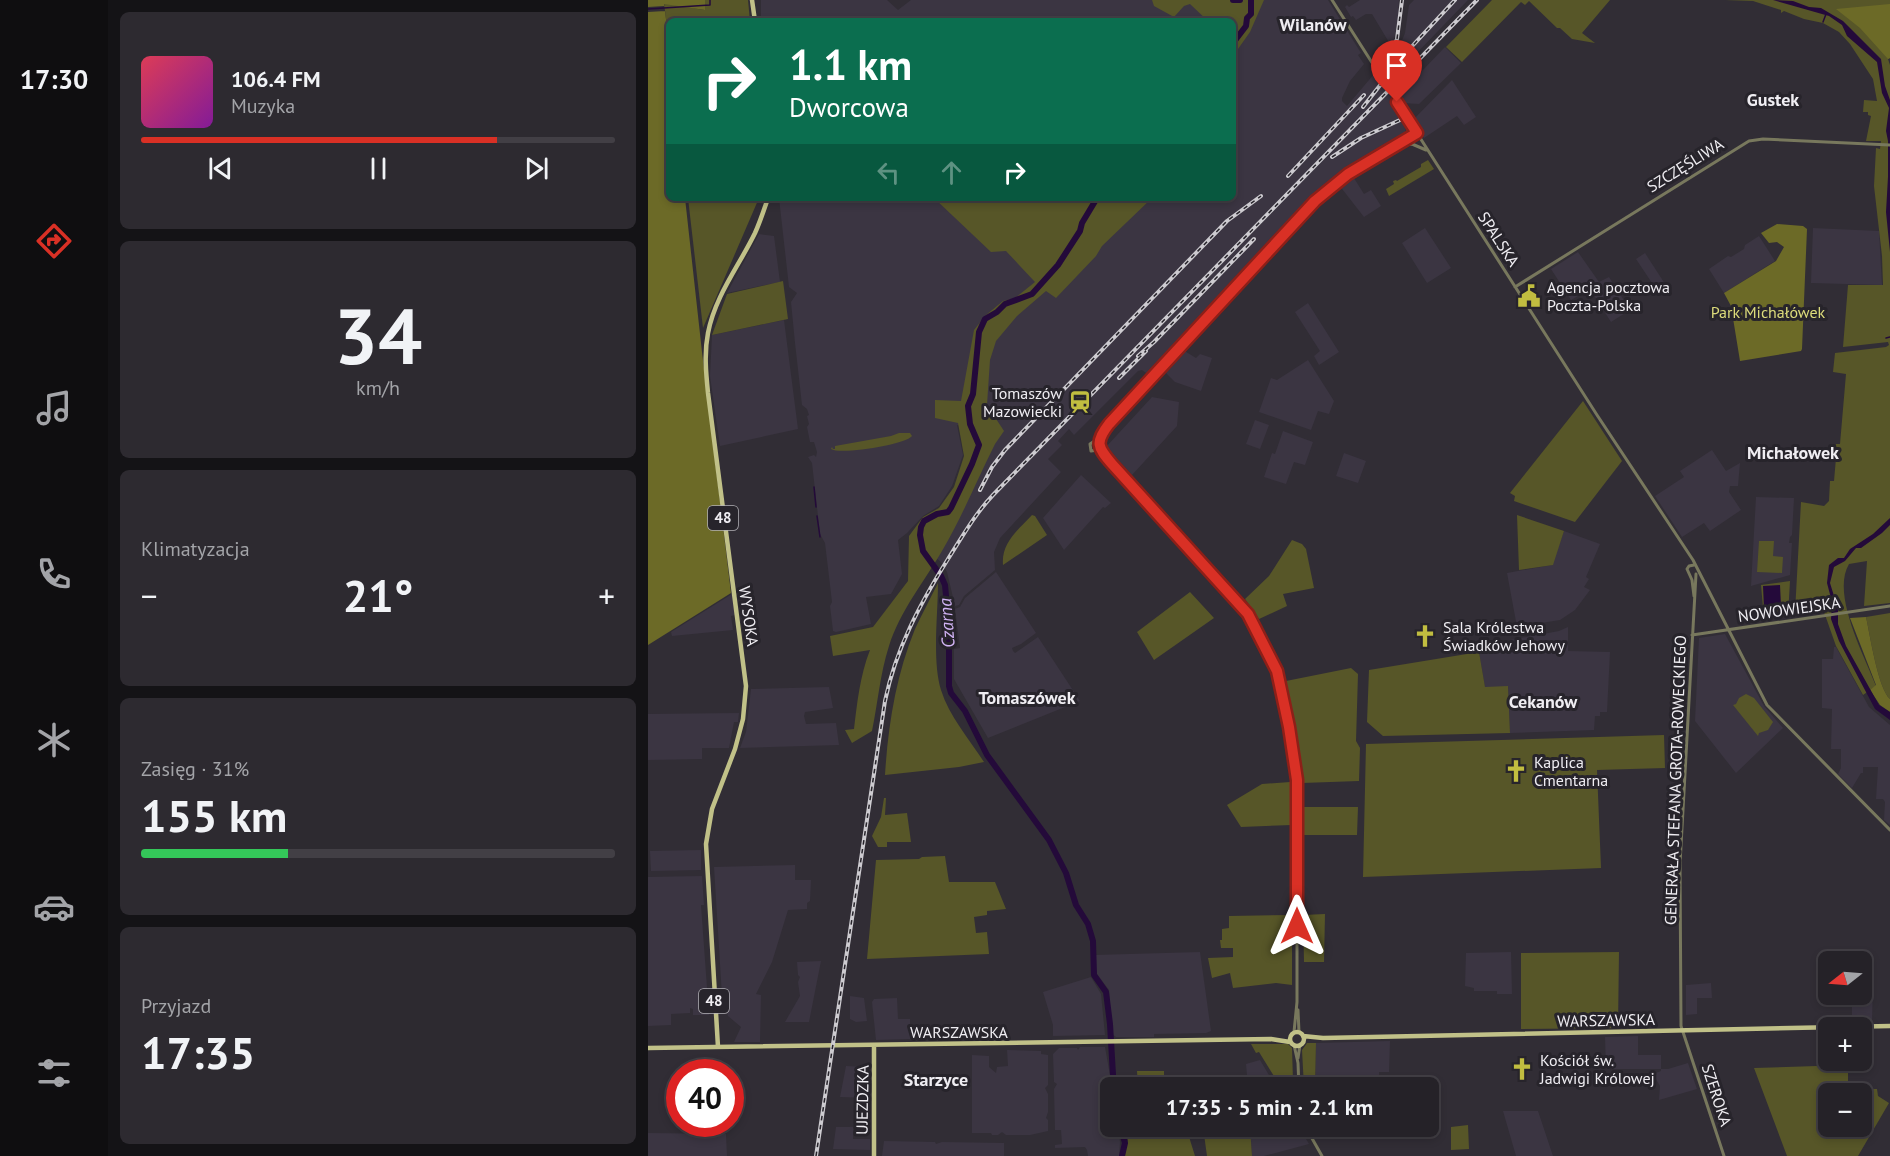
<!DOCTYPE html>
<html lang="pl">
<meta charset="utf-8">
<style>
body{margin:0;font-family:"PT Sans",sans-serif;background:#2d2a30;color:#f1f3f6;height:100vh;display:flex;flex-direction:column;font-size:22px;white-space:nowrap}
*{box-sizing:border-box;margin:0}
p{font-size:20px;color:#a3a4a8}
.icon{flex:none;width:33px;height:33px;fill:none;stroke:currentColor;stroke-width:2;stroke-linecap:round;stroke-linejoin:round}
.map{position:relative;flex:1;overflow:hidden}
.details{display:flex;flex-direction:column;gap:12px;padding:12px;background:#141316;width:540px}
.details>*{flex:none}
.hud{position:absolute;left:18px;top:18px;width:570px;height:183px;border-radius:9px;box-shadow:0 3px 9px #0003,0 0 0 2px #423f45;background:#0b6e4f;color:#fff;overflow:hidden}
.needle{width:39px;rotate:253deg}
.fabs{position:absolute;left:1170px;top:951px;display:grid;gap:12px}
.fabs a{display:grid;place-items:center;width:54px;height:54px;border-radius:9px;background:#252228;box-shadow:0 3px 9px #0003,0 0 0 2px #423f45;font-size:30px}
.speed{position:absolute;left:18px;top:1059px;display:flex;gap:12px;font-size:30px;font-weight:700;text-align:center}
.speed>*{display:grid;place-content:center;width:78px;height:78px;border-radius:50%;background:#252228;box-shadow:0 3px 9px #0003,0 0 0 2px #423f45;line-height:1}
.speed .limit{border:9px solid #d22;background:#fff;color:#111}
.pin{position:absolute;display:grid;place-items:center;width:51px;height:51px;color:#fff;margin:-62px -26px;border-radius:50% 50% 50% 0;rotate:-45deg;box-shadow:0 0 6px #0007}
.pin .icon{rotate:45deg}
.me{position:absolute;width:66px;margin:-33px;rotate:0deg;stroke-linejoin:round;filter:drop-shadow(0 0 4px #0008)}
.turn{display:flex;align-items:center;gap:21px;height:126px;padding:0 24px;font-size:27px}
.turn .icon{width:78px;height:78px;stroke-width:2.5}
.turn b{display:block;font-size:42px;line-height:51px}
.lanes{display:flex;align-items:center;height:57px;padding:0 24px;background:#0003;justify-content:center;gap:30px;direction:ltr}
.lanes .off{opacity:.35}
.big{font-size:45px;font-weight:700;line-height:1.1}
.details .widget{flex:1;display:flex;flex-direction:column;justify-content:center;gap:9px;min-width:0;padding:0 21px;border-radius:9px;background:#2d2a30}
.details .dial{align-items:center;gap:0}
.dial b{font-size:78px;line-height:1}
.song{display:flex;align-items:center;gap:18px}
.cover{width:72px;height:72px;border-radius:9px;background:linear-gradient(135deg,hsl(350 70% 55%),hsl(290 70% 35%))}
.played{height:6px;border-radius:3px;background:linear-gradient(90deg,#d93025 75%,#423f45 75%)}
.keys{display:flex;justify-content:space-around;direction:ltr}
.heat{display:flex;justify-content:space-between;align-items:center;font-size:33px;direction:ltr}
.charge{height:9px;border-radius:4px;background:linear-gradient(90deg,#34c759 31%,#423f45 0)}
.trip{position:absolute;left:452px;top:1077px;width:339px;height:60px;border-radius:9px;background:#252228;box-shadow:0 3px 9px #0003,0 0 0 2px #423f45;font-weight:700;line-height:60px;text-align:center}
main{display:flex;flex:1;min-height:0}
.menu{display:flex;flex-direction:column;width:108px;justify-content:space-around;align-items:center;background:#0f0e10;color:#a3a4a8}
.menu .icon{width:42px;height:42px}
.menu .on{color:#d93025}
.menu b{font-size:27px;color:#f1f3f6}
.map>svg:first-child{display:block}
.built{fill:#3b3542}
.green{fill:#575628;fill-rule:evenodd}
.forest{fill:#6c6a27}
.water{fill:#240a3a}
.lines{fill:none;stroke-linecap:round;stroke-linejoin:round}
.stream{stroke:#240a3a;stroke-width:1.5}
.river{stroke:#240a3a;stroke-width:6}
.minor{stroke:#78785d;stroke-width:3}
.major{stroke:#c1c188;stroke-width:4.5}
.rail-casing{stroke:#cdcbd0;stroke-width:4}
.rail{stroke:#27242b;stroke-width:1.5;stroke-dasharray:4.5;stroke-linecap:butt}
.route-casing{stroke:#8d1f18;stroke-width:15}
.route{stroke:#d93025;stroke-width:10}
.labels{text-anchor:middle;stroke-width:6;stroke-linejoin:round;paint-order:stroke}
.shield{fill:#27242b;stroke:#b3b1b6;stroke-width:1.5}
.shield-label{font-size:15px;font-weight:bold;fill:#efedf2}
.street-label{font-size:16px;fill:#efedf2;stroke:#27242b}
.poi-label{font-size:16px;fill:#efedf2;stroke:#27242b;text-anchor:start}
.park-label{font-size:16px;fill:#dcdb7b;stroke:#27242b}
.neighbourhood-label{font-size:18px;font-weight:bold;fill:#efedf2;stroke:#27242b}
.water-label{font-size:18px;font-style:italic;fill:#d1b3f4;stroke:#27242b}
</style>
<main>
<nav class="menu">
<b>17:30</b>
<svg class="icon on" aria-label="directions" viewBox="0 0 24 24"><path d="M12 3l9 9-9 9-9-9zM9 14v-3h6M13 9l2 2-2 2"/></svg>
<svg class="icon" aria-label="music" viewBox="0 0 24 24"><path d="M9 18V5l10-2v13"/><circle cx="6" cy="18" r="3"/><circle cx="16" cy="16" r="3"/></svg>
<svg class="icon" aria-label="phone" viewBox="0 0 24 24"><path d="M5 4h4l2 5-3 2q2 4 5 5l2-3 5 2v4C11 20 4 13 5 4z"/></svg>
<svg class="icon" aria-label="climate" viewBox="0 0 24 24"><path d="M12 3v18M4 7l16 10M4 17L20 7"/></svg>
<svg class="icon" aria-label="car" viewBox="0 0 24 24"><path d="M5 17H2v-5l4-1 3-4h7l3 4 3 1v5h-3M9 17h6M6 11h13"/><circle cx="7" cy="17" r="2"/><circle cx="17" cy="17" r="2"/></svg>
<svg class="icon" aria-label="filters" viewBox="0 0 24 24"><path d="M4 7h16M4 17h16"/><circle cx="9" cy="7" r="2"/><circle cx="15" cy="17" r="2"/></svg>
</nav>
<section class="details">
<div class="widget">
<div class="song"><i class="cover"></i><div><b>106.4 FM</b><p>Muzyka</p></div></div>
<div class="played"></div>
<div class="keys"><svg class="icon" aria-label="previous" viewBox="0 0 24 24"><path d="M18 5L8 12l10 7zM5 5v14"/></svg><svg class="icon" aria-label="pause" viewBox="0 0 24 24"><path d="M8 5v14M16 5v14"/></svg><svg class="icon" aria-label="next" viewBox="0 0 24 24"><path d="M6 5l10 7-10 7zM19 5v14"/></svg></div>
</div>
<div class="widget dial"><b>34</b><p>km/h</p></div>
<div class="widget"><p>Klimatyzacja</p>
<div class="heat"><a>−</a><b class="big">21°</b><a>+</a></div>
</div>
<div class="widget"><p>Zasięg · 31%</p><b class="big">155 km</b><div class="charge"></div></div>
<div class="widget"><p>Przyjazd</p><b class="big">17:35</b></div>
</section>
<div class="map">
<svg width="1242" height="1156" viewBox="0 0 1242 1156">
<rect width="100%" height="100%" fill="#312d35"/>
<path class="built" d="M113,0H239L250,10L263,0H680L713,53L710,55L716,64L702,81L694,98V101L699,106L732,67L731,62L744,47L751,48L757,33L761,5L766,0H820L763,59L773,72L797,47L813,63L771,104L755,103L749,94L742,99L759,126L756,135L682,182L659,203L501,375L494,370L490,371L426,435L421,429L410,441L414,445L400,459L413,472L352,538L346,552L347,570L316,596L311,605L307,606L299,572L293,562L284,555L288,518L350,434L309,425L315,455L304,486L291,506L275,516L259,533L250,540L254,574L243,594L218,597L223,624L188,632L185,631L182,606L184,602L177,543L172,534L164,463L160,457L166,455L168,457L169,452L166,442H162L159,427L161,424L159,416L161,415L159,409L154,405L147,343L143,302L149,293L141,287L131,198H585V21H113Z
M712,0H751L750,18L746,40L742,44L724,14H718L708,20L705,16L703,17L697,7L699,5L701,7Z
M804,80L828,117L816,125L809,116L776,138L765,120Z
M704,175L716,194L723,190L733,206L716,217L691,185Z
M777,228L803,268L779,283L754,243Z
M1165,228L1231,231L1234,285L1163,283Z
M111,234L126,236L132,282L79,293Z
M1111,236L1127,261L1076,293L1061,269L1080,256L1083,257L1096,249L1097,245Z
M930,252L951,282L961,277L982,310L963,322L942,289L923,300L903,269Z
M997,253L1019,287L1010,292L988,259Z
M660,303L691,352L671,365L666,356L672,351L647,312Z
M136,320L150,429L72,446L62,376L64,335Z
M535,350L548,358L552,354L564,358L553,391L527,382L516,371Z
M660,360L686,401L681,414L670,411L663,430L611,412L623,378L629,380Z
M504,397L531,402L529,426L484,475L458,447Z
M607,420L621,425L612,449L598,444Z
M635,431L665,442L657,465L646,462L638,484L616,477L624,453L627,454Z
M1064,450L1078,471L1092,463L1090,486H1082L1081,492L1093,510L1062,531L1056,523L1034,537L1007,496L1036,477L1032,471Z
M696,453L718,461L710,483L688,476Z
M433,475L463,503L457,508L455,507L416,550L395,518Z
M1108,497L1146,498L1144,535L1142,537L1141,543H1144L1142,575L1103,586Z
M916,531L952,544L938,577L941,579L936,587L942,590L927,610L912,620L869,627L859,573L904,565Z
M348,572L388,633L373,644L364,648L365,651L367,653L370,651L390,637L432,701L340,738L306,679V649L312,648L307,609L312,607L317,598Z
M84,594L87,615L83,616L85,630L24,636L23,632Z
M920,627V651L962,652L959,712H952V716H947L946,730L862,733L860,687L837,688L830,646L911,631Z
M1077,634L1116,706L1135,728L1088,773L1047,721L1051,638Z
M1186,647H1188L1221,707L1242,725V825L1236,820L1237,802L1235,799H1228L1230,767H1215V773H1213L1204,788L1190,774L1193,768V749H1183L1184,709L1174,708V659H1185Z
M181,687L185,708L157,712L156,716L158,724L188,723L191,745L92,748L98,732L103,689Z
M91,713L90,722H86L81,748H54V759L0,760V714Z
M53,850V870L3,871L2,851Z
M147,865V880H163L162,901L159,903V909L140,910L124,962L108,994L113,995L112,1042H86L93,1027L80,1016L74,996L66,867Z
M54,876L56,905H53L61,1015H45V1009L42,1008V1013L23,1014V1025L0,1026V877Z
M552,952L563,1031L558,1033L506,1034V1037H468L464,1034L461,990L449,974L446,955Z
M863,952L864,994H849V991H826V988L817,986L818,953Z
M173,961L161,1022H137L152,996L150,982L152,977L150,975L149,962Z
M1214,968H1217V983H1225L1224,1022H1204V995L1214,994Z
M443,977L453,994L457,1035L405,1036V1025L395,992Z
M1063,983L1064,998H1049V1014L1038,1015V985Z
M202,996L216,998L219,1021L208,1022L202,1019Z
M249,998L250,1019H262V1039L228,1040L224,1002L226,999Z
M990,1036V1055H1013V1069H1020L1040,1063L1049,1089L1011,1100L1012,1086L1005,1074L1013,1071V1069H958L957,1037Z
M742,1041L741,1072H731V1087L667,1088L668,1043Z
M432,1047H457L464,1087L462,1088V1126L470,1127L472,1142L471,1156H440L439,1150L437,1147L407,1148V1145L414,1144L413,1130H407L406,1089L409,1084L406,1082L405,1054L411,1048H429L430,1050Z
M359,1050L393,1051V1054L400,1055V1085L397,1088L400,1094V1112L398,1118L400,1120V1131L382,1135H358L354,1132L350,1135H344L343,1133H324V1055L341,1056V1067L348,1073L349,1067L360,1066Z
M612,1060L628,1087H600L598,1064Z
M198,1066L216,1067L215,1083L217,1087H223V1098L192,1097Z
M855,1111H890L905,1156H868Z
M188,1127H205V1139H222V1150L185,1149Z
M602,1127H651L661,1144L616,1156H604Z
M0,1133L78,1134L79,1156H0Z
M236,1141L287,1142L288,1144L294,1142L356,1143V1156H234Z"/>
<path class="green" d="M57,0H100L102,21H21V42L16,3L56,10Z
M504,0H616L602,32L585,56V21H560L542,4L536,6L526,17L506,6Z
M844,0H962L934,33L947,43L924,39L912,28H909L881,1L877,5L873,2L814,62L798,47Z
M1077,0H1242V58L1240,59L1242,65V603L1216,606L1219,561L1201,564C1183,594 1216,655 1228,686L1215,695L1188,646L1176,612L1148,615L1147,612L1153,502L1176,506L1181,501L1182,481H1186L1188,458L1184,457V448H1187L1188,444H1192L1198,374L1185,372L1187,353L1238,347L1241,345L1240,342L1195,347L1200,285H1235L1234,256L1226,186L1228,148L1232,149L1233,141H1218L1223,116L1220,115V112H1215L1216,100L1229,101L1225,79L1202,44L1191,32L1175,23L1156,19L1136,11L1133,13V10L1105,1Z
M780,160L786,169L741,196L738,189L746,184L745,181L748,180L749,181L773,167V164Z
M40,198H111L55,328Z
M286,198H504L454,246L448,256L408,298L398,291L369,316L348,341L342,360L339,405L356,431L347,444C329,480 314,517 294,551C276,582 252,611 241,646C232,674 230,702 224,731L204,743L197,730L206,729C209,704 212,675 222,650L185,656L182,636L225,627L260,581L261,536L275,517L291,508L306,487L316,456L310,423L287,418V400L313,401L326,330L338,315L355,301L367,298L387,282L358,251L343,252Z
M135,281L140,319L64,335L79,294Z
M935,401L974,461L927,522L866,501L867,496L862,493Z
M251,433H262L264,436C257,445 192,455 183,449L184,447L185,449H187V446L243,436Z
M384,515L387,516L399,535L355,565C353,543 370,530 384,515Z
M869,515L916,531L905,565L871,570Z
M644,540L654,544L658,549L666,588L635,594L639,606L611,619L597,599L621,576Z
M1111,541H1126L1125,556L1135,557L1134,573L1109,572Z
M1142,581L1140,616L1121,619L1120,609L1115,608L1113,585Z
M290,583C290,615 284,661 293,690C301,716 322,740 336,762L311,767L237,775C240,726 248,675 267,629C274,614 282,599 290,583Z
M542,592L566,618L506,660L489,632Z
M1242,613V699C1230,689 1222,635 1218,617Z
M831,652L837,687L860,686L862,733L735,736L719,722L721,670Z
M703,668L710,674L708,741L712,748L711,781L654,783L638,681Z
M1098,694L1106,698L1125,722L1120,730L1111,733L1110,736L1085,705L1088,704L1091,698Z
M1016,735L1017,768L949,770L953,868L715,877L718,744Z
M642,782L644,785V825L593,827L579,805L614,784Z
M236,798H238L237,815L259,813L263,842H239V847H230L224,836L233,817Z
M655,807H710L709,835H655Z
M297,856L301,882H347L358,909L339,911V915L326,917L328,933L339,932L341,954L219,959L228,860L271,859L274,857Z
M677,914L676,962H656L655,915Z
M644,915V985L628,983L585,988L582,973L564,978L560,958L585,957V948H573L572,940H574V929L581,928V916Z
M971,952L970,1028L873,1029V953Z
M659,1043H668L667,1087H656L654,1050Z
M603,1044H640L644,1048L645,1081H629L611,1052L608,1053Z
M1200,1065V1089H1229L1230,1096L1241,1103L1210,1156H1139L1106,1068ZM1180,1094H1214V1126H1180Z
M489,1071H516V1087H490Z
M820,1125L821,1149L803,1150V1127Z
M475,1127H538L547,1156H476L480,1140Z
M555,1127H602L604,1156H559Z"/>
<path class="forest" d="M0,0H57V10L16,4L21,42V198H37L54,352L83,593L0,645V12L17,11L16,6L0,7Z
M1242,4V58L1240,59L1212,28L1188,9Z
M1129,224L1155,226L1159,229L1154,349L1153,351L1092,361L1083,306L1076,293L1128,261L1136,247L1129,242L1121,243L1113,233Z
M1218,617C1222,635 1230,689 1242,699V712L1232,705L1222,690L1228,685L1202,618Z"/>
<path class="water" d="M1125,0L1145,1L1161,7L1173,8L1195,21L1233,59L1237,86L1242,100V252L1238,212L1240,177V141L1238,131L1241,108L1234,93L1229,62L1199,36L1194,25L1181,16Z
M1242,518V525L1234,533L1213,548H1208L1197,561L1186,567L1182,583L1190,609V624L1198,646L1231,705L1242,712V720L1227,709L1191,641L1183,619L1184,602L1179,583L1181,565L1190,558H1196L1202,549L1225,534Z
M1132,585L1133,606L1116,608L1115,586Z"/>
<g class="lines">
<path class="stream" d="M0,9L62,5V0
M1175,22L1178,14
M1238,338L1242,337
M166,487L168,507
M169,516L172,537"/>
<path class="river" d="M585,0H592
M585,43L598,26L599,18L603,14V0
M449,198L434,223L432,231L410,265L384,294L357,304L349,312L337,319L331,332L325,394L320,406L322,424L331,445L324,464L303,508L300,512L289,514L276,521L273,527L272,535L275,551L293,576L297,585L301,627V686L303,693L317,711L339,755L401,840L418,873L428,905L440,924L445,941L446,975L458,992L462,1024L465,1075L468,1088
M472,1126L477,1143L474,1156"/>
<path class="minor" d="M684,0L949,415L1045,560L1119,705L1242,830
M757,139L760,133L761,122
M751,145L764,144L778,150
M867,287L1101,141L1115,139L1242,145
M456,431L450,450L443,451L442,444L448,440L461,424L667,201L700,174L768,133
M451,449L600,614L629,671L641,727L649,780V1002L646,1032
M1048,574L1032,864L1033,1026L1076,1156
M1046,596L1044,580L1039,569L1041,566L1046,565
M1044,635L1242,606
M650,1010L651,1032
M646,1045L650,1063L651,1088
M650,1058L652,1045
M657,1126L674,1156"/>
<path class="major" d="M104,0L107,21
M642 1039a7 7 0 1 1 14 0a7 7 0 1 1-14 0Z
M655,1036L675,1038L1242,1026
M70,1047L58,844L64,809L87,749L95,719L98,686L60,393C58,373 56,353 60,333C67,296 91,266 107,233C112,222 116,210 120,198
M0,1048L623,1039L642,1042
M226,1156V1045"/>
<g class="rail-casing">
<path id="rail" d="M735,72L749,39L754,0
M715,107L755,56L807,0
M684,157L713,138L752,120
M640,176L716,95
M490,356L506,342L606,239
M471,378L498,351
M332,490L344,467L357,450L579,221L613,196
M168,1156L237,701C248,648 272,604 300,559C314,537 327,514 345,495L829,0"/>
</g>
<use href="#rail" class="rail"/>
</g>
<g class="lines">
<g class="route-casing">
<path id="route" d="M649,926V780L641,727L629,671L600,614L464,464C449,447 447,442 461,424L667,201L700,174L769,133L749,102"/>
</g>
<use href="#route" class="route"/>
</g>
<defs>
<g id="civic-bare" transform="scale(1.8)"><path d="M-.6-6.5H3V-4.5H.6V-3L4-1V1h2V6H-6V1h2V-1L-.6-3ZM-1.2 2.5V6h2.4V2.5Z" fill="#c1bd40" stroke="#27242b" stroke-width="2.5" paint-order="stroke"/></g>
<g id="station-bare" transform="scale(1.8)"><path d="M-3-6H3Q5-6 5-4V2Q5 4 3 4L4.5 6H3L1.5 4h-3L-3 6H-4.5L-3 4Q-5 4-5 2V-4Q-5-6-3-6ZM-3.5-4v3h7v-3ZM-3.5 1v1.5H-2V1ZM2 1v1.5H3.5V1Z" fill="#c1bd40" stroke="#27242b" stroke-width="2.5" paint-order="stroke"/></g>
<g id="church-bare" transform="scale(1.8)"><path d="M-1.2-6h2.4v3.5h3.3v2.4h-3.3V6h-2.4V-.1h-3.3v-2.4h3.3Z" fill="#c1bd40" stroke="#27242b" stroke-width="2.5" paint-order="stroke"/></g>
</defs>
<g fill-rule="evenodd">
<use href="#civic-bare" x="881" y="296"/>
<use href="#station-bare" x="432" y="402"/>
<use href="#church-bare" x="777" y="636"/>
<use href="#church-bare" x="868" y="771"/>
<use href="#church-bare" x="874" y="1069"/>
</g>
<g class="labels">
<g class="shield">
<rect x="60" y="506" width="30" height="24" rx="4.5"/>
<rect x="51" y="989" width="30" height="24" rx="4.5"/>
</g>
<g class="shield-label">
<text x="75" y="523">48</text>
<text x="66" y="1006">48</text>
</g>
<g class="street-label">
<text transform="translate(1037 165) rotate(-32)" y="6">SZCZĘŚLIWA</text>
<text transform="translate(851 239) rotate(57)" y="6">SPALSKA</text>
<text transform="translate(1141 609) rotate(-8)" y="6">NOWOWIEJSKA</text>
<text transform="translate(101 616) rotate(82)" y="6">WYSOKA</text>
<text transform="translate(1027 780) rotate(-88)" y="6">GENERAŁA STEFANA GROTA-ROWECKIEGO</text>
<text transform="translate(958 1020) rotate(-1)" y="6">WARSZAWSKA</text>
<text x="311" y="1038">WARSZAWSKA</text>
<text transform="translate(1069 1095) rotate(72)" y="6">SZEROKA</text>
<text transform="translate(214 1100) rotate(-89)" y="6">UJEZDZKA</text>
</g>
<g class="poi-label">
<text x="899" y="293">Agencja pocztowa<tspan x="899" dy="18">Poczta-Polska</tspan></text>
<text x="414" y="399" text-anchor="end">Tomaszów<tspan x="414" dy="18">Mazowiecki</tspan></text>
<text x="795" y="633">Sala Królestwa<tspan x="795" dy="18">Świadków Jehowy</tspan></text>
<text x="886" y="768">Kaplica<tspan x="886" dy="18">Cmentarna</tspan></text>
<text x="892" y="1066">Kościół św.<tspan x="892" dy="18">Jadwigi Królowej</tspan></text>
</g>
<g class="park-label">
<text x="1120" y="318">Park Michałówek</text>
</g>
<g class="neighbourhood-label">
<text x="665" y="31">Wilanów</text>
<text x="1125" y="106">Gustek</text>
<text x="1145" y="459">Michałowek</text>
<text x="379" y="704">Tomaszówek</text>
<text x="895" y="708">Cekanów</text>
<text x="288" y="1086">Starzyce</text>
</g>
<g class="water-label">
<text transform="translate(299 623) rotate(-94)" y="6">Czarna</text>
</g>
</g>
</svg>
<div class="fabs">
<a><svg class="needle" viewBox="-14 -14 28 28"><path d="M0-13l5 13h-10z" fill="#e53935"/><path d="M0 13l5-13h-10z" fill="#a3a4a8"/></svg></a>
<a>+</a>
<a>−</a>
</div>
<div class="speed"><div class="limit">40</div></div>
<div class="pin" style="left:749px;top:102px;background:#d93025"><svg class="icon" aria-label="arrive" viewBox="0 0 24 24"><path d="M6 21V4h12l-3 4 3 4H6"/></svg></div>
<svg class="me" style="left:649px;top:926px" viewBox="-20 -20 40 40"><path d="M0-17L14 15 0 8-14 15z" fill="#d93025" stroke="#fff" stroke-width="4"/></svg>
<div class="trip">17:35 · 5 min · 2.1 km</div>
<div class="hud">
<div class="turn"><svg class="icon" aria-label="right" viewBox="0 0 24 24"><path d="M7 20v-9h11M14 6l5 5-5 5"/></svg><div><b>1.1 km</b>Dworcowa</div></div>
<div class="lanes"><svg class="icon off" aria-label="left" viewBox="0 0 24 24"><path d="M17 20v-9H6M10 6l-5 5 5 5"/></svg><svg class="icon off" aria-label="ahead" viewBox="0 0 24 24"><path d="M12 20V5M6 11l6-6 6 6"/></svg><svg class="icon" aria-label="right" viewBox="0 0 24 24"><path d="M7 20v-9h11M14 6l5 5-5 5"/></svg></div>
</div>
</div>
</main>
